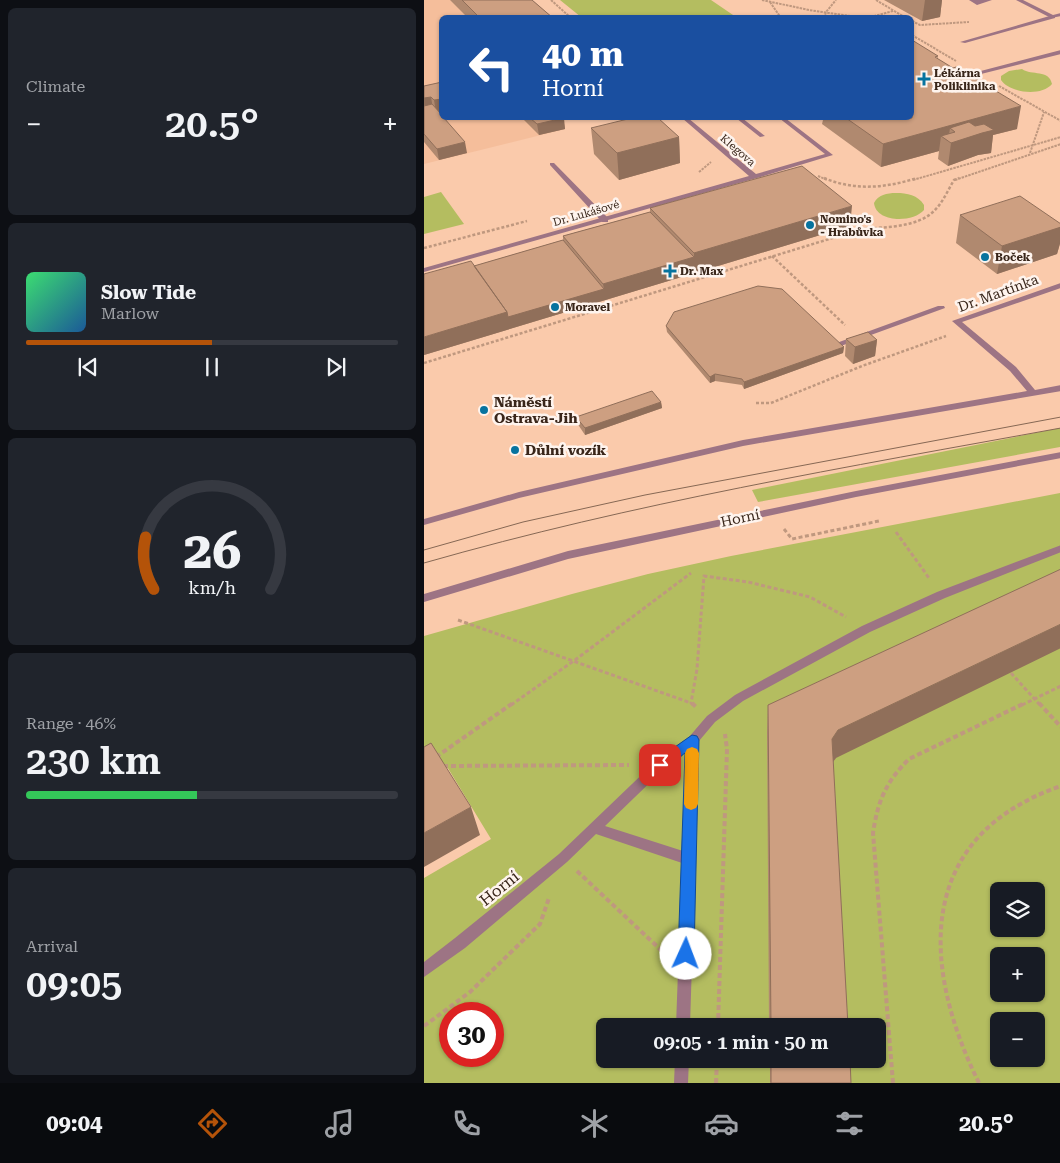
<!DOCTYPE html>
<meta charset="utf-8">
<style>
body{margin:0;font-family:"Roboto Serif",serif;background:#20242c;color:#f1f3f6;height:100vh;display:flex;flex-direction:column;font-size:19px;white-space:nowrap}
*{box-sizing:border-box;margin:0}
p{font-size:16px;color:#9ea1a6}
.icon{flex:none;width:28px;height:28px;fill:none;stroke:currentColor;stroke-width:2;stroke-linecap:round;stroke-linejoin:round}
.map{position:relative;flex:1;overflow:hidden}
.details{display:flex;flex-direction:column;gap:8px;padding:8px;background:#0d0f14;width:424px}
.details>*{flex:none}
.banner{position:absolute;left:15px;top:15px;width:475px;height:105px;border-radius:8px;box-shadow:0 1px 4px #0004;background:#1a4fa0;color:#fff;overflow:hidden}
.fabs{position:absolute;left:566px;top:882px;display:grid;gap:10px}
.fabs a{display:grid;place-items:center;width:55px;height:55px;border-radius:8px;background:#171b24;box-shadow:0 1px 4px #0004;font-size:25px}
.speed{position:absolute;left:15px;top:1002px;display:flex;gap:10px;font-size:25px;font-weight:700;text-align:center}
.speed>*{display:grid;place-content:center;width:65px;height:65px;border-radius:50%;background:#171b24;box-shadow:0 1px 4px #0004;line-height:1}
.speed .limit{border:8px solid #d22;background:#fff;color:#111}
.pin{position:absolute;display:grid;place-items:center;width:42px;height:42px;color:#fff;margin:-21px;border-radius:10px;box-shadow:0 2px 8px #0006}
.me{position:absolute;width:55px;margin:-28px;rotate:2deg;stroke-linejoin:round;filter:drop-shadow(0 0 4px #0008)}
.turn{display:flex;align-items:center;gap:18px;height:105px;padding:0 20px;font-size:22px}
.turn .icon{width:65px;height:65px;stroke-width:2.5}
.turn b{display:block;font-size:35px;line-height:42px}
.big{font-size:38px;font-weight:600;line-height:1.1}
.details .widget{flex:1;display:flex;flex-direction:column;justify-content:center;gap:8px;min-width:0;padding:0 18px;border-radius:8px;background:#20242c}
.details .dial{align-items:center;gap:0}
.dial svg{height:130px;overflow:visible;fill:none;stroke:#363941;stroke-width:7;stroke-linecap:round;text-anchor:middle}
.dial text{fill:#f1f3f6;stroke:none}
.song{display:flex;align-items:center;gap:15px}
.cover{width:60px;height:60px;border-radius:8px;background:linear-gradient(135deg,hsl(140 70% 55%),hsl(210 70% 35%))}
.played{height:5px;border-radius:2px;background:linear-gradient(90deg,#b45309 50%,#363941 50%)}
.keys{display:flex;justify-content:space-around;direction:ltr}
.heat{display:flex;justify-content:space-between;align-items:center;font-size:28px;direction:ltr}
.charge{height:8px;border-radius:4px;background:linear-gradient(90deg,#34c759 46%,#363941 0)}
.trip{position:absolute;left:172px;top:1018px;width:290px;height:50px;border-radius:8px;background:#171b24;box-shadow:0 1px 4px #0004;font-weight:600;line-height:50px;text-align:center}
.dock{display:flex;height:80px;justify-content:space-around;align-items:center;background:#090b0e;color:#9ea1a6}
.dock .icon{width:35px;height:35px}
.dock .active{color:#b45309}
.dock b{font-size:22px;color:#f1f3f6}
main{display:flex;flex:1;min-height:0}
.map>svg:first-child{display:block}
.built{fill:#f5be9b}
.green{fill:#b4bd60;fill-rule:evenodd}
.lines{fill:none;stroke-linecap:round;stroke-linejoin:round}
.path-far3{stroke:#bf987f;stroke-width:2;stroke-dasharray:2.5 1;stroke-linecap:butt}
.path-far2{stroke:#bf987f;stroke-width:2.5;stroke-dasharray:3 2;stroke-linecap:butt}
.path-far1{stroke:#bf987f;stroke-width:3;stroke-dasharray:4 2.5;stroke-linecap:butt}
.path{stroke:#bf987f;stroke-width:4;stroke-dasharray:5 3;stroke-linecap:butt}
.lane{fill:#9d7484;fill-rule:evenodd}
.street{fill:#9d7484;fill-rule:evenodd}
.tram{stroke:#866854;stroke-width:1}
.wall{fill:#b0896f}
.shaded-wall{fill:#906f5a}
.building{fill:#cd9f81;stroke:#906f5a}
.route{fill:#1a73e8;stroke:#114b97}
.slow{fill:#f59e0b}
.poi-dot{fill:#07739f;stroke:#fef4ee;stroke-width:2}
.labels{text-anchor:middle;stroke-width:5;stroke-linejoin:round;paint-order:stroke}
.far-poi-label{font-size:11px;font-weight:bold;fill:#39261a;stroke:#fef4ee;text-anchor:start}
.far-street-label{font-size:11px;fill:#39261a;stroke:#fef4ee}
.street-label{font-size:14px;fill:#39261a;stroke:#fef4ee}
.poi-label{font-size:14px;font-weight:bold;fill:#39261a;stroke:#fef4ee;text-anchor:start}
.near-street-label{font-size:16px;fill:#39261a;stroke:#fef4ee}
</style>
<main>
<section class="details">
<div class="widget"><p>Climate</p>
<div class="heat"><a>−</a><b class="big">20.5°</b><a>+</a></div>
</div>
<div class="widget">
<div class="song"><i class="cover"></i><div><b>Slow Tide</b><p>Marlow</p></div></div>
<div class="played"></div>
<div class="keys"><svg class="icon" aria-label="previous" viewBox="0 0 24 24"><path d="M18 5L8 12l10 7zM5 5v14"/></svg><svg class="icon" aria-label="pause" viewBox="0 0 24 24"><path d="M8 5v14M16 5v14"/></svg><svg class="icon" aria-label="next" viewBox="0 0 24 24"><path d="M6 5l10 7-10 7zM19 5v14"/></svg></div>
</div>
<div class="widget dial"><svg viewBox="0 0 100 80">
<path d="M14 69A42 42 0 1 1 86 69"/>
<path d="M14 69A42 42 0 0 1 9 37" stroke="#b45309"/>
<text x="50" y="56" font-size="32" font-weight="700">26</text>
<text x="50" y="72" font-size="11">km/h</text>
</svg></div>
<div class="widget"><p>Range · 46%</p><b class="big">230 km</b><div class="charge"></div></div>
<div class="widget"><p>Arrival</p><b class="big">09:05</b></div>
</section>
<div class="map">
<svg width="637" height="1083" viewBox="0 0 637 1083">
<rect width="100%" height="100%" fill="#facaab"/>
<path class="built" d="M0,0H26L44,17L18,18V118H130L141,129L0,164Z"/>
<path class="green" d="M136,0H287L312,17H157Z
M598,69C608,76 625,69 628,84C617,97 586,93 577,80V76L585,71Z
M17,192L40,224L0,234V197Z
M472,193C483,193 494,195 500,205V210C489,223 452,223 450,203C454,195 463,193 472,193Z
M636,428V447L334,502L328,490Z
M636,493V1083H0V878L67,839L22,765L0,775V636L148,594L224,574L307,556ZM575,891H612V929H575ZM575,956H612V994H575ZM26,1014H69V1056H26ZM575,1021H612V1059H575ZM181,1026H454V1059H181Z"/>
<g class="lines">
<path class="path-far3" d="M127,0L147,18
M338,0L385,10L440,18
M452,0L482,18
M346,2L357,18
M400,18L402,12L412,0
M443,18L469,11
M488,21L496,25L545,22
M488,35L532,61
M575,86L637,121
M606,153L620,112
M275,172L287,162
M394,176L403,180
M489,180L637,137
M531,180L637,144"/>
<path class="path-far2" d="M400,178C431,191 462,188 493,178
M0,248L103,221
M348,256L421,325
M0,363L438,229C460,227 494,228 511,210C519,202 524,190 530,180L535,178
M332,403H347L438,366L522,336"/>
<path class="path-far1" d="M360,529L368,539L455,521
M472,532L505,578
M34,620L267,703
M587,673L616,705
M87,705L151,660L267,573
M269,705L267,703L273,669L280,576L324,582L386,597L422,617
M598,705L637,686"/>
<path class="path" d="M268,703L272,707
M615,703L637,727
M12,757L89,703
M19,766L205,765
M153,871L239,952
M0,1026L46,992L116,924L125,898
M294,1026L303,749L301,734
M292,1083L293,1059
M469,1083L449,833C454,800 462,782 485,759L601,703
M555,1083C496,964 492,836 637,786"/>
<path class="lane" d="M629,15L631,16V18L541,43L536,42Z
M312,118H318L341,136L336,137Z
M126,163H130L184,218V222H178L126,165Z
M514,306H520L521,308L414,347H408L407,345Z"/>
<path class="street" d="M545,0H568L553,5Z
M592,0H599L629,15L637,13V16L627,18Z
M637,50V54L533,80L530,78Z
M258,118H264L332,174L401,154L355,118H361L409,155L333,178L0,272V268L325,176Z
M637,283V288L538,322L592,367L611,390L637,385V391L319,446L95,498L0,525V519L95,492L319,440L603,391L586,371L528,321Z
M637,452V458L432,497L144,559L0,602V594L144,551L432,491Z
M637,545V552L521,598L446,632L319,701L291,722L275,741L266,1026H252L258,863L172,834L143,862L41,948L0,977V962L31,938L135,854L232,761L265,737L283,716L311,695L438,626L513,592ZM263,751L259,851L181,826L240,769Z
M251,1059H265L264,1083H250Z"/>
<path class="tram" d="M0,550L99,522L221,495L637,417
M0,563C209,503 423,467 637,428"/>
</g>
<path class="wall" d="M26,0H108L129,18H44Z
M460,0H518L516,17L498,21Z
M514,56V59L593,129L569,135L567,153L554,155L524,166L514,159L515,151L457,167L398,124L399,120L395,118H488Z
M18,82V118L43,153L15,160L0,142V86Z
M98,118H139L141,129L115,135Z
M167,128L255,137L256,163L195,180L170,154Z
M226,208L426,226L0,355L50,266L139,240V236L226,212Z
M536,215L637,224V240L633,254L573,274L532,243Z
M242,326L420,347L419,353L320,389L318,385L291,381L286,383L243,332Z
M422,339L453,340L451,356L429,364L421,356Z
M237,402L238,408L161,435L153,423L152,417Z
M344,705L412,758L409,762L424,1026H345L343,733Z
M346,1059H426L427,1083H346Z"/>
<path class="shaded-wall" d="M501,0H518L516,17L498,21Z
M7,97L10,115L0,117V98Z
M18,99V118L13,119L10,100Z
M597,106L593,129L569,135L567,153L554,155L524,166L527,143L531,132L526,128L524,141L517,136L515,151L457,167L459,144Z
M140,118L141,129L115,135L113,124Z
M255,137L256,163L195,180L193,153Z
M41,142L43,153L15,160L13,149Z
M428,206L426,226L0,355V337L83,312L180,289L179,284L270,257V253Z
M637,227V240L633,254L573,274L578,246Z
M453,340L451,356L429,364L431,347Z
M420,347L419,353L320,389V382Z
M291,374V381L286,383V377Z
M237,402L238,408L161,435V428Z
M637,624V648L412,758L405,767L408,739L414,730Z
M47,807L56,835L0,867V833Z"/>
<path class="building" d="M38,0H108L129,18H56Z
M488,40L514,56L511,57L529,68L532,67L597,106L459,144L422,118H488Z
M18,82V99L10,100L7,97L0,98V86Z
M8,104L18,115V118H20L41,142L13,149L0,134V106Z
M106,118H140L113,124Z
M208,118H234L255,137L193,153L167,128Z
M545,122L551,126L560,124L570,130L558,133L527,143L517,136L531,132L526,128Z
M378,166L428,206L270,253L226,208Z
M596,196L637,224V227L578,246L536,215Z
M226,212L270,257L179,284L139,236Z
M139,240L180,289L84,317L83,312L50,266Z
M47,261L83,312L0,337V274Z
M334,286L358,289L420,347L320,382L318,379L291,374L286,377L242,326L250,312Z
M444,332L453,340L431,347L422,339Z
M228,391L237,402L161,428L152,417Z
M637,569V624L414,730L408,739L424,1026H347L344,705Z
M7,743L47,807L0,833V747Z
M347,1059H426L427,1083H347Z"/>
<path class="route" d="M268,735L273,736L275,740L270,954L267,960L262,962L256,960L254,954L261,753C253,759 242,773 231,769L229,765L231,761Z"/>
<path class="slow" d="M268,747L273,749L275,753L274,804L272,808L267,810L262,808L260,804L261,753L263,749Z"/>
<g class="poi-dot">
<path d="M497.5 71.5h5v5h5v5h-5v5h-5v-5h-5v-5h5z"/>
<circle cx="386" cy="225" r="5"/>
<circle cx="561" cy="257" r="5"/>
<path d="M243.5 263.5h5v5h5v5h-5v5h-5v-5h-5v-5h5z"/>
<circle cx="131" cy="307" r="5"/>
<circle cx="60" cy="410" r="5"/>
<circle cx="91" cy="450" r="5"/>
</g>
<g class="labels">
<g class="far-poi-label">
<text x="510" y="77">Lékárna<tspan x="510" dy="13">Poliklinika</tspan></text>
<text x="396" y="223">Nomino's<tspan x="396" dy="13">- Hrabůvka</tspan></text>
<text x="571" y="261">Boček</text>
<text x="256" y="275">Dr. Max</text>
<text x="141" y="311">Moravel</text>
</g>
<g class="far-street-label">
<text transform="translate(314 150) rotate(41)" y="4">Klegova</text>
<text transform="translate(162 213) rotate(-16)" y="4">Dr. Lukášové</text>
</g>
<g class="street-label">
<text transform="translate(574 293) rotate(-20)" y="5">Dr. Martínka</text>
<text transform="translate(316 518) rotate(-12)" y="5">Horní</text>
</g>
<g class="poi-label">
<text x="70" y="407">Náměstí<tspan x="70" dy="16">Ostrava-Jih</tspan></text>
<text x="101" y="455">Důlní vozík</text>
</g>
<g class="near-street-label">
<text transform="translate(75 888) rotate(-39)" y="6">Horní</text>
</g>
</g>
</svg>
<div class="fabs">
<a><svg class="icon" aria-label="layers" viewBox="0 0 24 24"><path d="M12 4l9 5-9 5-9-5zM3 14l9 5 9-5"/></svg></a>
<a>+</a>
<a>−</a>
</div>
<div class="speed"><div class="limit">30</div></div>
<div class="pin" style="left:236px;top:765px;background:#d93025"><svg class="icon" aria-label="arrive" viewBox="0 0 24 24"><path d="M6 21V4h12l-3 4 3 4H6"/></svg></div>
<svg class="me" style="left:262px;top:954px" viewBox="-20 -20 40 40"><circle r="19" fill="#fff"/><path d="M0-13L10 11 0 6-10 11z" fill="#1a73e8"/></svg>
<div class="trip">09:05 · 1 min · 50 m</div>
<div class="banner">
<div class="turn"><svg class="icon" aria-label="left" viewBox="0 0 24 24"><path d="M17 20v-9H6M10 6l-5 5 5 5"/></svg><div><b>40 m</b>Horní</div></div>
</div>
</div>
</main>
<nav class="dock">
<b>09:04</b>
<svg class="icon active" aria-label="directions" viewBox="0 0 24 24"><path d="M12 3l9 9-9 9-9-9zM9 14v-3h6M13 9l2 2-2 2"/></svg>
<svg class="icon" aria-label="music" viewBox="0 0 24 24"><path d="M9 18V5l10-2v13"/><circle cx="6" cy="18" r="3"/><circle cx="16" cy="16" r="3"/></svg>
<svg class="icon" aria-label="phone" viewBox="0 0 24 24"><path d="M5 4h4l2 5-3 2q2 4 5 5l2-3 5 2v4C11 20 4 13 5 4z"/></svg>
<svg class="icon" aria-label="climate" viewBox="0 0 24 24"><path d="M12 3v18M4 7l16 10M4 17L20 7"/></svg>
<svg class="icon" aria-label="car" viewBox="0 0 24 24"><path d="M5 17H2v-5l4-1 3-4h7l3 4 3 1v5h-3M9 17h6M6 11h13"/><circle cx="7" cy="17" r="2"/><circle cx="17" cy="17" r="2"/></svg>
<svg class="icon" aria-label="filters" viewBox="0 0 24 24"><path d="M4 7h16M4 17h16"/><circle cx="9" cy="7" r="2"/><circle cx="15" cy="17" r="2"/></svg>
<b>20.5°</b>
</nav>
